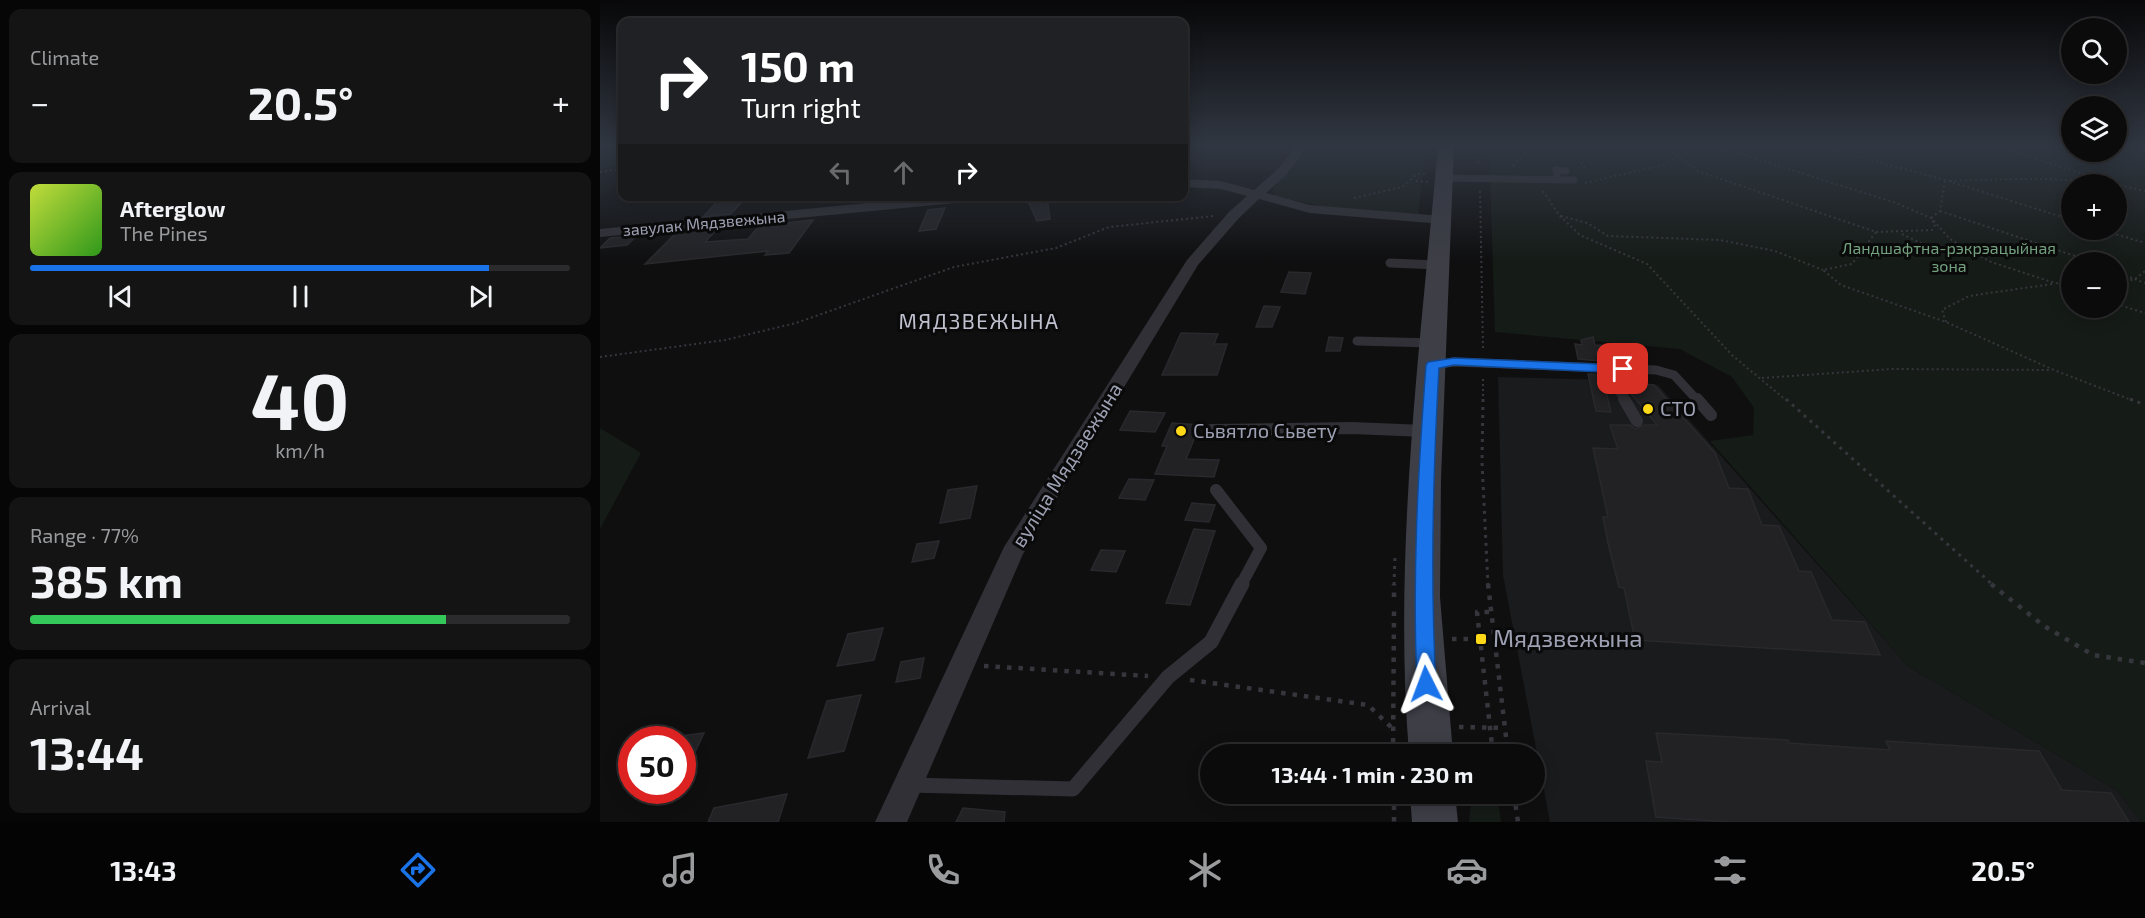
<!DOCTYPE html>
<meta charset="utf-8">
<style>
body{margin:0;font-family:"Exo 2",sans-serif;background:#141415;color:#f1f3f6;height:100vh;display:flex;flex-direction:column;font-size:22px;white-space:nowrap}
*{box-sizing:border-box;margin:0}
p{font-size:20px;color:#9a9b9d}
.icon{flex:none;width:33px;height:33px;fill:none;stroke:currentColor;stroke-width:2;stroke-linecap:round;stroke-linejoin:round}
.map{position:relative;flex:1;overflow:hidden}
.drawer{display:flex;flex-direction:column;gap:9px;padding:9px;background:#060607;width:600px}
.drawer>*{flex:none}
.hud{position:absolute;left:18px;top:18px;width:570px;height:183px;border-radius:12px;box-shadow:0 3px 15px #0003,0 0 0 2px #2b2b2d;background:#202124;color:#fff;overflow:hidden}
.tools{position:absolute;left:1461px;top:18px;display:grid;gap:12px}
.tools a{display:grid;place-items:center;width:66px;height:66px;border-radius:50%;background:#0b0b0c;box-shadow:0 3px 15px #0003,0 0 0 2px #2b2b2d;font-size:30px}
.speed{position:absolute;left:18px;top:726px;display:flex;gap:12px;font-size:30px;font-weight:700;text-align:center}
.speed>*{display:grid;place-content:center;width:78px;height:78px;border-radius:50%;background:#0b0b0c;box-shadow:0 3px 15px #0003,0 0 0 2px #2b2b2d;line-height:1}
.speed .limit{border:9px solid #d22;background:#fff;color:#111}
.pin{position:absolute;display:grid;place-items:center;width:51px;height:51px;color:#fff;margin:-26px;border-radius:12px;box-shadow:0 3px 9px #0006}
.me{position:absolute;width:66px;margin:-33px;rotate:357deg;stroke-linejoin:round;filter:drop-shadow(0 0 4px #0008)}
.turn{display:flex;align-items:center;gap:21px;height:126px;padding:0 24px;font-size:27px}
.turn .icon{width:78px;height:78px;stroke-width:2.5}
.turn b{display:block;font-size:42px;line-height:51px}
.lanes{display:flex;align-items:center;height:57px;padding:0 24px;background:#0003;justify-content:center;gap:30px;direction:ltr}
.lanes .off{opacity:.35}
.big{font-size:45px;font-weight:700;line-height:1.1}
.drawer .tile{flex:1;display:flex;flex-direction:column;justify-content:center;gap:9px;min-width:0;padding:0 21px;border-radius:12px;background:#141415}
.drawer .dial{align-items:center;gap:0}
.dial b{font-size:78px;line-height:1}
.song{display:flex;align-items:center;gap:18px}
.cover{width:72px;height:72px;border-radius:9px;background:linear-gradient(135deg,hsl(70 70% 55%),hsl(110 70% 35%))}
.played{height:6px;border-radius:3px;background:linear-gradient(90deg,#1a73e8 85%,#2b2b2d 85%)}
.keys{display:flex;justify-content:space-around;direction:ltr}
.heat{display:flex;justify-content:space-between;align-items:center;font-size:33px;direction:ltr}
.charge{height:9px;border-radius:4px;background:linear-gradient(90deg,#34c759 77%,#2b2b2d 0)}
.trip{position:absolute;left:600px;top:744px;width:345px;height:60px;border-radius:30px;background:#0b0b0c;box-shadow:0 3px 15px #0003,0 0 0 2px #2b2b2d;font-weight:700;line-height:60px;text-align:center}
.tabs{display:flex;height:96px;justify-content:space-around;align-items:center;background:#040405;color:#9a9b9d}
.tabs .icon{width:42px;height:42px}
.tabs .on{color:#1a73e8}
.tabs b{font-size:27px;color:#f1f3f6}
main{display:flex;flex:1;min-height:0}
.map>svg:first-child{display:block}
.built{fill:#1a1b1d}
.green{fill:#151b17;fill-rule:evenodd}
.building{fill:#222225;stroke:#29292d;stroke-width:1.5}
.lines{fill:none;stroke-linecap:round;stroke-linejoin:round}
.path-far2{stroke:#36363d;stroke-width:2;stroke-dasharray:2 3;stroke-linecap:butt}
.path-far1{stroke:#36363d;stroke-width:3;stroke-dasharray:3 5;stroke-linecap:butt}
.path{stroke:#36363d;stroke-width:4.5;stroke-dasharray:4.5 7;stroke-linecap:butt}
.lane-far3{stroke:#303036;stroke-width:7}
.lane-far2{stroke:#303036;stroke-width:9}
.lane-far1{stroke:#303036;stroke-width:12}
.lane{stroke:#303036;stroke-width:15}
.street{fill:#303036;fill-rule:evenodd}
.secondary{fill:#3d3e46;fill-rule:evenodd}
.route{fill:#1a73e8;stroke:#114b97;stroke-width:1.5}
.poi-dot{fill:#ffd918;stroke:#0a0a0b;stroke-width:2}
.labels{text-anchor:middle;stroke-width:6;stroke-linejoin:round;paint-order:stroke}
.far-street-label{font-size:16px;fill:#9ea1b3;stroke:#0a0a0b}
.far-park-label{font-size:16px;fill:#73a07e;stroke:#0a0a0b}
.poi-label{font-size:20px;fill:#9ea1b3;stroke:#0a0a0b;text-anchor:start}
.street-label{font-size:20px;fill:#9ea1b3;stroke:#0a0a0b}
.neighbourhood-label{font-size:21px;letter-spacing:1.5px;fill:#c0c1cf;stroke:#0a0a0b}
.near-poi-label{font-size:24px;fill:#9ea1b3;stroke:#0a0a0b;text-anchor:start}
</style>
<main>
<section class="drawer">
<div class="tile"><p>Climate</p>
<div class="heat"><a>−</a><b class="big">20.5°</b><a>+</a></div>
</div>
<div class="tile">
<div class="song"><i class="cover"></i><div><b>Afterglow</b><p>The Pines</p></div></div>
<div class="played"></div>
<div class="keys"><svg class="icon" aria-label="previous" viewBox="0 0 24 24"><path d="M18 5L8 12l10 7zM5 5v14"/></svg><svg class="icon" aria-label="pause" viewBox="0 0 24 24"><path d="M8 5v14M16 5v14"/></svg><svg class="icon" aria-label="next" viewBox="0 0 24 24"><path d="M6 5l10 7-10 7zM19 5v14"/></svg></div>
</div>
<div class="tile dial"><b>40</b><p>km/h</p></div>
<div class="tile"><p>Range · 77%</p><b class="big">385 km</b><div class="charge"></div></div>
<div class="tile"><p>Arrival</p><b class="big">13:44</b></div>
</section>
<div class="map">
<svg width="1545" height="822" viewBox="0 0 1545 822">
<rect width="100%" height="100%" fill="#0f0f10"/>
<path class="built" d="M898,377L1012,380L1058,385L1308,666L1518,791L1541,822H950L903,575Z"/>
<path class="green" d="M0,146H22V165L0,168V155L5,150L0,149Z
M703,146H826L818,216L724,207L675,196L672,190L678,184L676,180Z
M889,146H1471L1472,152H1516L1517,146H1545V822H1541L1518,791L1308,666L1110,441L1153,435L1154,408L1132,377L1080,349L895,332ZM1472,184H1516V230H1472ZM1472,262H1516V308H1472Z
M0,428L41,453L0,529Z
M872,794H897L901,822H869Z"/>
<path class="building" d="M122,196H147L131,214L103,217Z
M447,198L450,219L437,221L428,201Z
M345,208L336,229L319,231L328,210Z
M213,220L189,253L165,255L168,251L45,264L77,232L118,228L105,242L148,239L159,226Z
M37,236L27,245L0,248L10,238Z
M689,272L711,273L705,294L681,292Z
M664,306L680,307L672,327H656Z
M581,333L618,334L614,344H627L617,375H562Z
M729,337L743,338L740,351H726Z
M993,337L995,345L1014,346L1018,362L1005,361L996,350L999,361L978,359L975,344L982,345L981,340Z
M988,374L1002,375L1011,412L996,411Z
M1018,375H1022L1023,382L1054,385L1115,453L1129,488L1148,489L1162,525L1179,526L1199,571L1211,572L1232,620L1265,622L1280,655L1035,640L1024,588L1019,587L1008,543L1003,517H1008L993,448L1018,449L1010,425H1030L1036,429L1044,425H1057L1021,381Z
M530,411L565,413L555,432L520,430Z
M572,423L600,425L586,459L619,460L614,477L555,474L567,446H562Z
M529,479L554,480L545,500L519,498Z
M377,486L370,518L340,523L348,490Z
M592,503L615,505L609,522L585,520Z
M594,529L615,531L590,605L566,603Z
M339,541L334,558L312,562L317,544Z
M501,550L525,551L516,572L491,570Z
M283,628L274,660L237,666L248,634Z
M324,658L320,678L296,682L301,662Z
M261,695L244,751L208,758L227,701Z
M104,733L82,780V736Z
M1056,733L1188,740L1189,743L1290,750L1286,741L1439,751L1462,790L1511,793L1529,822H1128L1056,817L1046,761L1062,762Z
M187,794L178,822H108L114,808Z
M363,808L405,812L404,822H356Z"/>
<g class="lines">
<path class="path-far2" d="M877,146L878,166
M970,146L986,170
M1056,146L1131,151L1296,203L1331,218L1350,239L1391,262L1455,283L1472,285
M1065,146L1098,171L1276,232L1252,264L1223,270L1241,285L1346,322L1454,370L1534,401
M1218,146L1345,180L1472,220
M1391,146H1412
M1402,148L1502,180
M913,166L932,146
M0,172L21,169
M816,181L828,182
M1350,181C1416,179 1480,175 1545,191
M985,183L1063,165L1079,156
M880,191L883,349
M943,191L959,215L980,235L1047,264L1133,356L1187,401
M754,198L802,187L817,174H828
M1340,211L1493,262
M961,216L987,223L1008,236L1120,240L1175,251L1223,270
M1502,230L1545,243
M1276,232L1332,230L1335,225L1331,218L1340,211L1345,180
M1302,234L1331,248L1370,251
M1516,272L1545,283
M1516,284L1535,279L1545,271
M1462,286L1472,289
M1516,304L1545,313
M1346,322L1342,310L1369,296L1452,284
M0,357L125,340L196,323L354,267L456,248L509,227L614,216
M1162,378L1292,369L1452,370
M883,401V377"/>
<path class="path-far1" d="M883,399L882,462L888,585
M1186,399L1393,585
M1530,399L1545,405
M794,585L795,555"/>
<path class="path" d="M888,584L908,754
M1391,584L1444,626L1493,655L1545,663
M794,597V584
M889,612H877L893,754
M852,639H881
M384,666L548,676
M590,680L768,705L792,728
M859,727L905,728
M793,754L794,609
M794,794V822
M914,794L918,822"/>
<path class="lane-far3" d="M845,178L974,180
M958,180L956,170L966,171"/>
<path class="lane-far2" d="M790,263L839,265
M757,341L834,343
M833,365L854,362L1056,370L1074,375L1098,401
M1006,368L1025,401"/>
<path class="lane-far1" d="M1024,399L1037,421
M1097,399L1111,415
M611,430L752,428L825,431
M616,490L661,548L641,585"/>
<path class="lane" d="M309,785L473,789L568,677L611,642L642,584"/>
<path class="street" d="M696,146H708L686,175L666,193L710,205L842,216L849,220L842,224L710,213L659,199L639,218L598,265L423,554L307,822H275L404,547L587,260L629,212L647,196L621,189L584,187V179L621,181L654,190L678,169Z
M340,196H393L387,200L0,237V229Z"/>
<path class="secondary" d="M838,146H854L841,479L840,597L853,754H809C793,552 820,348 838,146Z
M810,794H855L858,822H812Z"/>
</g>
<linearGradient id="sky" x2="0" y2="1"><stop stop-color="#080809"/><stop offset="0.56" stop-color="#313742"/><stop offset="1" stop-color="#313742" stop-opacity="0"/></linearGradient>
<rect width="1545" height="261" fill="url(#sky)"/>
<path class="route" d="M854,358L1023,365L1029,369L1023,373L854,365L839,368C833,473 830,578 836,684L833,689L826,692L819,689L817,684C812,577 818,471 826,365L828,362Z"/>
<g class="poi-dot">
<circle cx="1048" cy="409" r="6"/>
<circle cx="581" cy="431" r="6"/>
<rect x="875" y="633" width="12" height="12" rx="3"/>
</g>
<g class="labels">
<g class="far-street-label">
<text transform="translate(104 223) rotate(-5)" y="6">завулак Мядзвежына</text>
</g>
<g class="far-park-label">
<text x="1349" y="254">Ландшафтна-рэкрэацыйная<tspan x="1349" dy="18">зона</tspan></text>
</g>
<g class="poi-label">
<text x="1060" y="416">СТО</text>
<text x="593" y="438">Сьвятло Сьвету</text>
</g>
<g class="street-label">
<text transform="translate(467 465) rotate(-58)" y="7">вуліца Мядзвежына</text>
</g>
<g class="neighbourhood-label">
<text x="379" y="329">МЯДЗВЕЖЫНА</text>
</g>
<g class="near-poi-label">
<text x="893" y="647">Мядзвежына</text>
</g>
</g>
</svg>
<div class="tools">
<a><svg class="icon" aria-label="search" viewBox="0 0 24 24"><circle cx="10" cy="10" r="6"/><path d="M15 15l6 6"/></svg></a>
<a><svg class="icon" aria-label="layers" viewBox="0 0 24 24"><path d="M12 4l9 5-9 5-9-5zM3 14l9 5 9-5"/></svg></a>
<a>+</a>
<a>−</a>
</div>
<div class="speed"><div class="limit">50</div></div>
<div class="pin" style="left:1023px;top:369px;background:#d93025"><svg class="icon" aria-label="arrive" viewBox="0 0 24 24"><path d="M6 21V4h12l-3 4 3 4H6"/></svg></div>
<svg class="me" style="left:826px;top:684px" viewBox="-20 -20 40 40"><path d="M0-17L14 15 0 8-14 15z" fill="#1a73e8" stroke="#fff" stroke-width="4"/></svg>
<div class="trip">13:44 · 1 min · 230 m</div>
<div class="hud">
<div class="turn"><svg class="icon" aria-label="right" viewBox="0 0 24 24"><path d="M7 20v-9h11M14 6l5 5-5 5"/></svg><div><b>150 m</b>Turn right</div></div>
<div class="lanes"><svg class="icon off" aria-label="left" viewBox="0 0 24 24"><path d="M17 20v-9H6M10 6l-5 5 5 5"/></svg><svg class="icon off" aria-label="ahead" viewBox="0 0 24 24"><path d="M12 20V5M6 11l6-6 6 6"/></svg><svg class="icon" aria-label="right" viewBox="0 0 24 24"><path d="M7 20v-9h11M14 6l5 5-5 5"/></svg></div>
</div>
</div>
</main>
<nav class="tabs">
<b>13:43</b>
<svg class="icon on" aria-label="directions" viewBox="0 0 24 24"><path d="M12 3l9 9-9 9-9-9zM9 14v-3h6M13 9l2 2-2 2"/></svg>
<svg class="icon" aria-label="music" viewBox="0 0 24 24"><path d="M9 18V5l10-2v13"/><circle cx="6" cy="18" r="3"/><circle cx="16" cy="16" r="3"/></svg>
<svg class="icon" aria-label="phone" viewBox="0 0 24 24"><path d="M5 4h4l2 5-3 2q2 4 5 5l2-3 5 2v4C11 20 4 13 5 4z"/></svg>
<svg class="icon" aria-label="climate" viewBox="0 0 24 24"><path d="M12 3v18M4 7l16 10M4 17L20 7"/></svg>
<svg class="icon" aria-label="car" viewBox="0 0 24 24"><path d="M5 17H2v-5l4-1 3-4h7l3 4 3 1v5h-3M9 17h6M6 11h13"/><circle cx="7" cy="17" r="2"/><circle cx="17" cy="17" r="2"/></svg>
<svg class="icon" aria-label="filters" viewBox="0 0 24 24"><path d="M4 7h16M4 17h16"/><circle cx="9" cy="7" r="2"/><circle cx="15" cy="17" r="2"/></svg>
<b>20.5°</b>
</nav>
